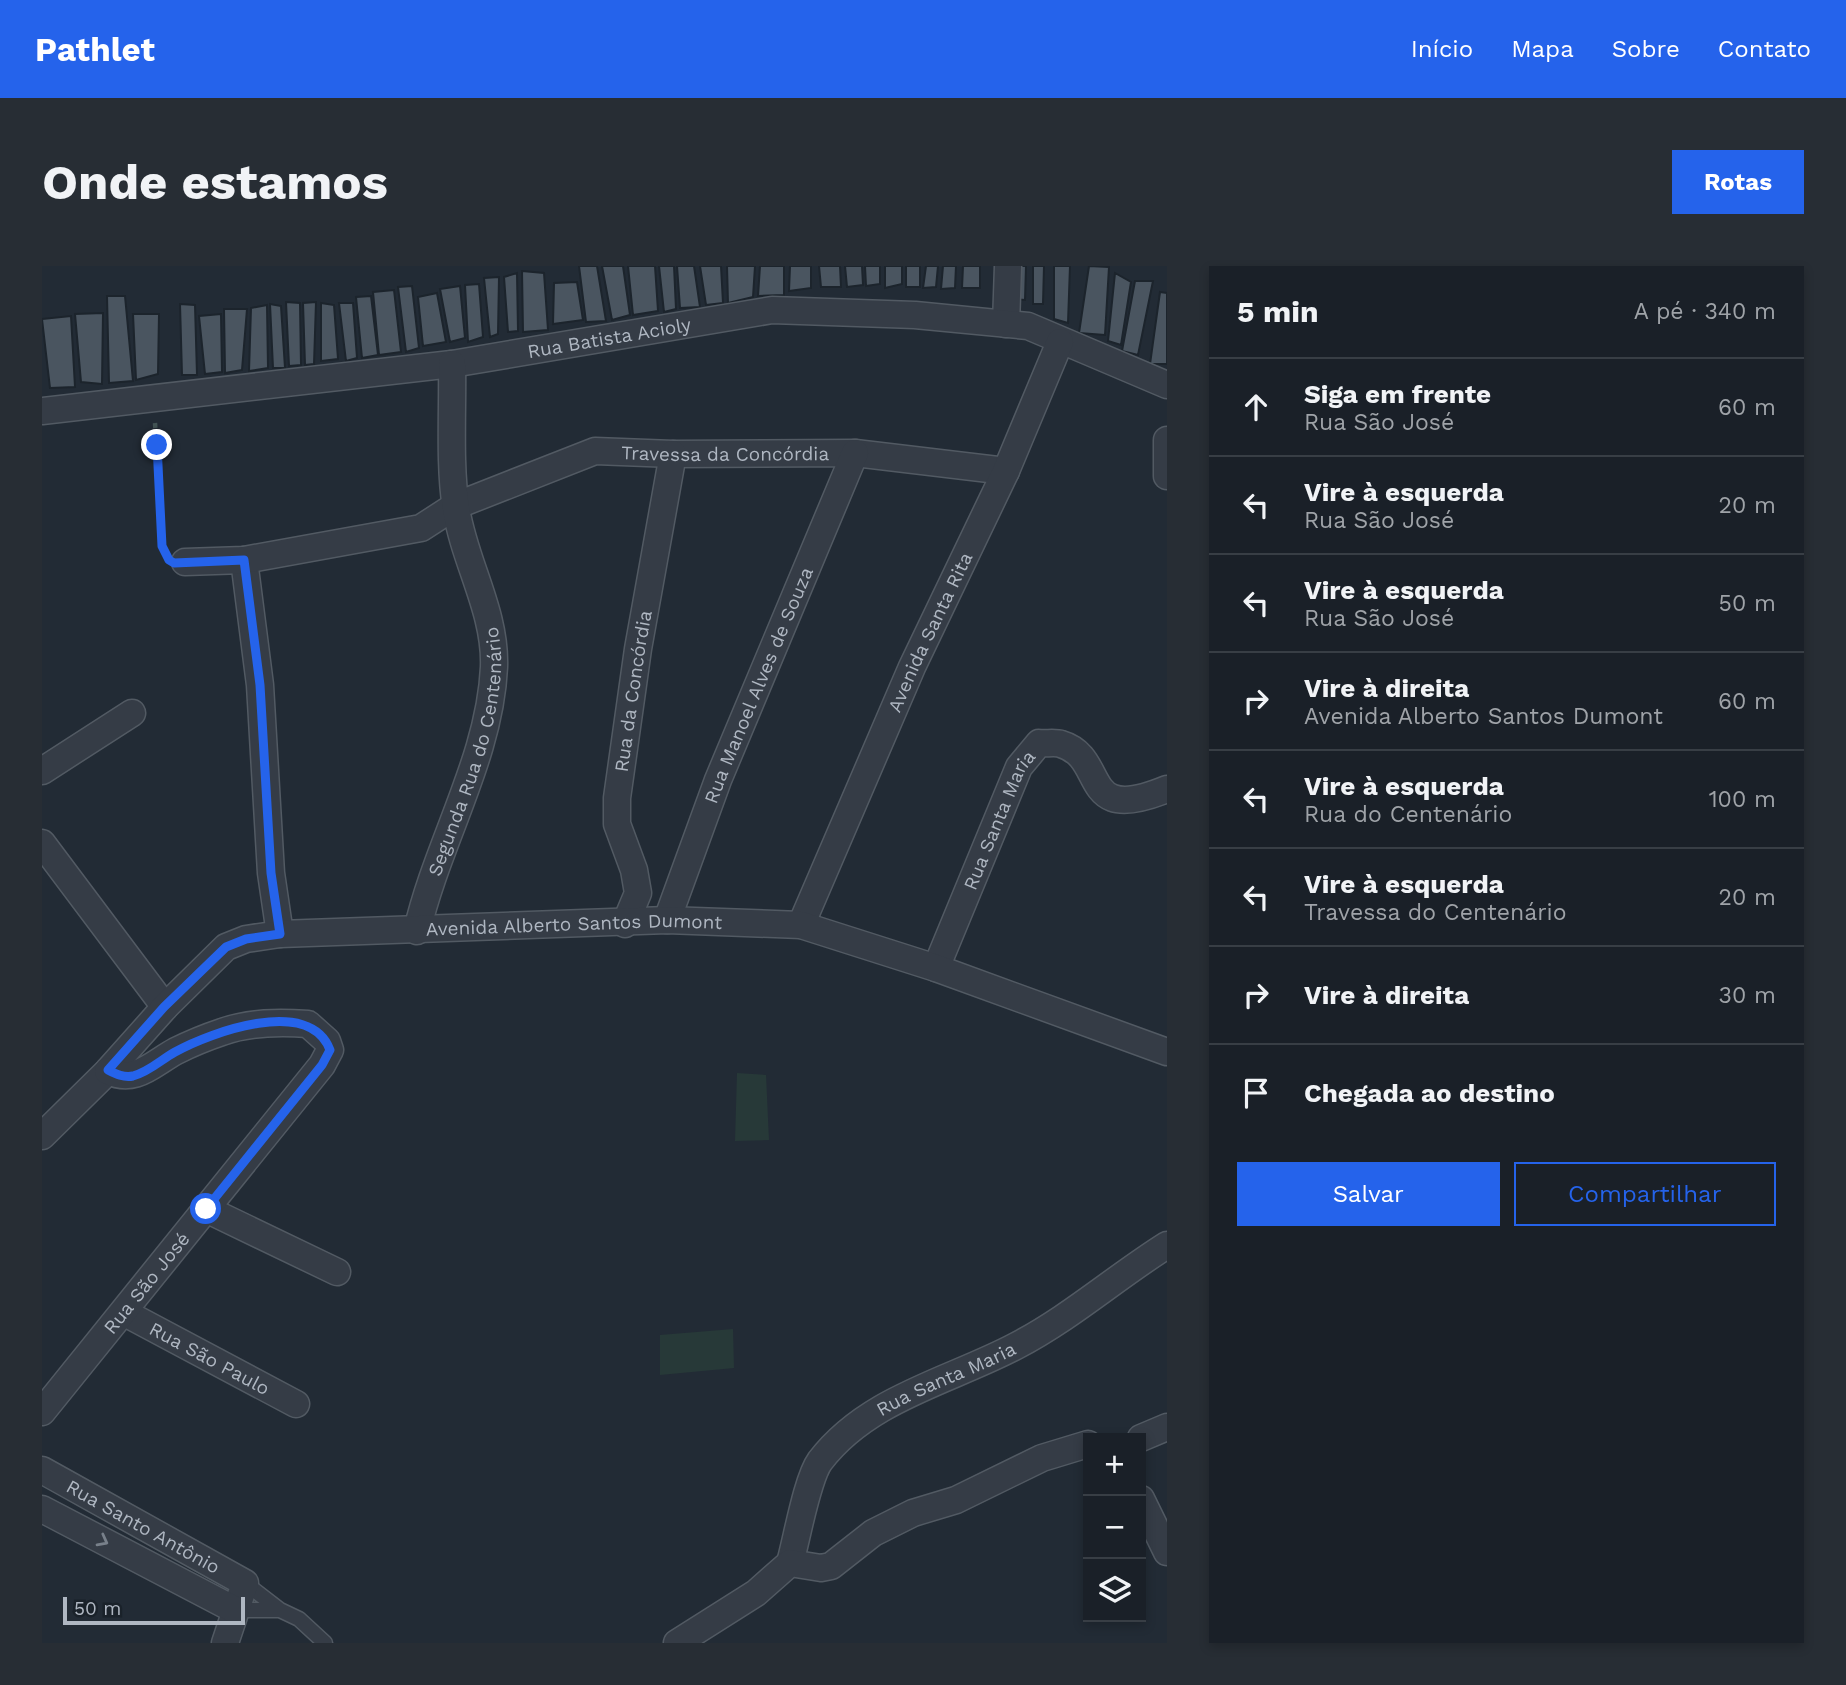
<!DOCTYPE html>
<html lang="pt">
<head>
<meta charset="utf-8">
<style>
	:root { --surface:#1a2028; --page:#272d34; --text:#f1f3f6; --muted:#9fa3a8; --line:#383e45; --accent:#2563eb }
	body { margin:0; font-family:"Work Sans",sans-serif; background:var(--page); color:var(--text) }
	.controls { position:absolute; right:21px; bottom:21px; display:grid; overflow:hidden; border-radius:0px; box-shadow:0 4px 10px #0003 }
	.controls button { width:63px; height:63px; display:grid; place-items:center; padding:0; border:0; border-bottom:2px solid var(--line); background:var(--surface); color:var(--text); font:35px sans-serif }
	.scale { position:absolute; left:21px; bottom:18px; width:182px; box-sizing:border-box; padding-left:7px; border:4px solid #afb7c2; border-top:0; font-size:19px; line-height:24px; white-space:nowrap; color:#afb7c2; -webkit-text-stroke:5px #1a222a; paint-order:stroke }
	.stop { position:absolute; width:21px; height:21px; margin:-16px; border:5px solid #2563eb; border-radius:50%; background:#fff }
	.stop.end { background:#2563eb; border-color:#fff; box-shadow:0 2px 7px #0008 }
	.list { margin:0; padding:0; list-style:none }
	h2 { display:flex; justify-content:space-between; align-items:center; height:91px; margin:0; padding:0 28px; font-size:30px }
	h2 small { font-size:23px; font-weight:400; color:var(--muted) }
	.list li { display:grid; grid-template-columns:46px 1fr auto; gap:21px; align-items:center; box-sizing:border-box; height:98px; padding:0 28px; border-top:2px solid var(--line) }
	.list b { display:block; font-size:26px; white-space:nowrap }
	.list p { margin:0; font-size:23px; white-space:nowrap; color:var(--muted) }
	.list em { font-size:23px; font-style:normal; color:var(--muted) }
	.actions { display:flex; gap:14px; padding:21px 28px }
	.actions a { flex:1; padding:16px 0; border:2px solid var(--accent); border-radius:0px; text-align:center; font-size:24px; color:var(--accent) }
	.actions .main { background:var(--accent); color:#fff }
	.icon { flex:none; width:38px; height:38px; fill:none; stroke:currentColor; stroke-width:2; stroke-linecap:round; stroke-linejoin:round }
	.map { position:relative; flex:none; width:1125px; height:1377px; overflow:hidden; border-radius:0px }
	header { display:flex; align-items:center; gap:42px; box-sizing:border-box; height:98px; padding:0 35px; background:var(--accent); color:#fff }
	header strong { font-size:33px }
	nav { display:flex; gap:38px; margin-inline-start:auto; font-size:24px }
	.intro { display:flex; align-items:center; justify-content:space-between; box-sizing:border-box; height:168px; padding:0 42px }
	h1 { margin:0; font-size:49px }
	.button { padding:18px 32px; border-radius:0px; background:var(--accent); color:#fff; font-size:24px; font-weight:700 }
	main { display:flex; gap:42px; padding:0 42px }
	aside { flex:1; background:var(--surface); border-radius:0px; box-shadow:0 4px 10px #0003 }
	.map>svg:first-child { display:block }
	.pitch { fill:#273938 }
	.building { fill:#4a5560; stroke:#1c242c; stroke-width:2 }
	.lines { fill:none; stroke-linecap:round; stroke-linejoin:round }
	.service-casing { stroke:#525a63; stroke-width:17 }
	.minor-casing { stroke:#525a63; stroke-width:29 }
	.path { stroke:#435455; stroke-width:4.5; stroke-dasharray:5 5; stroke-linecap:butt }
	.service { stroke:#353c46; stroke-width:14 }
	.minor { stroke:#353c46; stroke-width:26 }
	.oneway { stroke:#78808a }
	.route { stroke:#2563eb; stroke-width:9 }
	.labels { text-anchor:middle; stroke-width:6; stroke-linejoin:round; paint-order:stroke }
	.street-label { font-size:19px; fill:#afb7c2; stroke:#1a222a }
</style>
</head>
<body>
<header>
<strong>Pathlet</strong>
<nav><a>Início</a><a>Mapa</a><a>Sobre</a><a>Contato</a></nav>
</header>
<div class="intro"><h1>Onde estamos</h1><a class="button">Rotas</a></div>
<main>
<div class="map">
<svg width="1125" height="1377" viewBox="0 0 1125 1377">
	<rect width="100%" height="100%" fill="#222b35"/>
	<path class="pitch" d="M695,807L724,809L727,874L693,875Z
		M691,1063L692,1102L618,1109V1069Z"/>
	<path class="building" d="M537,0H555L564,55L544,56Z
		M560,0H581L588,49L570,54Z
		M586,0H613L616,45L591,49Z
		M617,0H632L634,43L622,46Z
		M635,0H652L658,41L638,42Z
		M658,0H679L681,37L664,39Z
		M685,0H713L711,31L686,37Z
		M718,0H742V29L716,30Z
		M748,0H769V22L747,25Z
		M777,0H798L799,21H779Z
		M803,0H820L821,19L805,21Z
		M823,0H838V18L824,20Z
		M843,0H860V18L843,22Z
		M864,0H878V21H864Z
		M884,0H896L894,21L881,22Z
		M901,0H914L913,22L899,23Z
		M921,0H938V22H920Z
		M973,0H984L983,34L970,33Z
		M991,0H1002L1001,38H991Z
		M1012,0H1028L1026,57L1012,53Z
		M1047,0L1067,1L1063,69L1037,67Z
		M480,5L502,7L506,64L481,66Z
		M475,7L476,65L466,66L462,11Z
		M1073,7L1089,16L1079,79L1066,75Z
		M457,11L456,68L448,71L442,12Z
		M1093,15H1111L1096,89L1080,85Z
		M535,16L541,54L511,58L512,17Z
		M437,18L441,71L426,76L423,19Z
		M370,20L377,82L364,86L356,21Z
		M418,20L423,72L408,76L398,23Z
		M352,24L359,86L337,89L331,26Z
		M1118,26L1125,27V98H1108Z
		M395,27L404,76L381,80L376,31Z
		M65,30H83L91,115L67,117Z
		M329,30L336,89L320,92L314,31Z
		M244,36L258,37L259,99L247,100Z
		M274,36L272,98L263,99L261,37Z
		M279,37L292,39L296,93L279,95Z
		M297,37H311L315,92L304,95Z
		M138,38L153,39L155,109H140Z
		M228,38L239,40L243,102H231Z
		M225,39L226,102L207,105L209,42Z
		M182,43H205L200,104L183,107Z
		M61,47L60,118L39,116L33,48Z
		M91,48H117L116,108L94,114Z
		M179,48L180,106L163,108L157,50Z
		M29,50L33,121L8,122L0,53Z"/>
	<g class="lines">
		<defs>
			<path id="service" d="M203,1317L238,1344L257,1353L283,1377
				M193,1344H238"/>
			<g id="minor">
				<path d="M964,58L966,0"/>
				<path id="s1" d="M0,145L410,98L730,44L873,49L986,60L1125,119"/>
				<path d="M1125,174V210"/>
				<path d="M202,294L218,419L229,607L238,668"/>
				<path id="s2" d="M143,296L202,294L379,262L413,240L553,185L631,188L813,187L964,205"/>
				<path d="M0,505L90,447"/>
				<path d="M0,577L123,741"/>
				<path id="s3" d="M625,654L676,514L813,187"/>
				<path id="s4" d="M583,658L596,627L592,604L575,558V532L596,383L631,188"/>
				<path id="s5" d="M759,659L870,401L964,205L1018,76"/>
				<path id="s6" d="M375,665C395,577 448,492 452,401C454,345 422,296 414,242C407,199 411,143 410,98"/>
				<path id="s7" d="M894,702L977,501L997,477C1003,478 1013,476 1019,478C1067,492 1035,560 1125,523"/>
				<path id="s8" d="M0,870L66,805L123,741L184,681L204,673L238,668L625,654L759,659L894,702L1125,786"/>
				<path d="M164,943L295,1006"/>
				<path id="s9" d="M83,1047L254,1138"/>
				<path id="s10" d="M0,1146L280,799L288,784L285,775L266,758C237,756 207,756 180,766C165,771 148,778 134,785C110,798 94,818 66,805"/>
				<path d="M1099,1172L1125,1161"/>
				<path id="s11" d="M0,1204L203,1317L183,1377"/>
				<path d="M1099,1233L1125,1286"/>
				<path d="M0,1243L193,1344"/>
				<path id="s12" d="M748,1297C755,1272 765,1213 778,1195C826,1132 908,1115 974,1080C1028,1052 1074,1011 1125,979"/>
				<path d="M635,1377L714,1327L748,1297L779,1302L789,1300L831,1267L871,1247L914,1234L1000,1192L1046,1178"/>
			</g>
		</defs>
		<use href="#service" class="service-casing"/>
		<use href="#minor" class="minor-casing"/>
		<path class="path" d="M113,157L121,284"/>
		<use href="#service" class="service"/>
		<use href="#minor" class="minor"/>
	</g>
	<defs><path id="oneway-chevron" d="M-2-3.5L2.5 0L-2 3.5" fill="none" stroke-width="1.6" stroke-linecap="round" stroke-linejoin="round" transform="scale(1.75)"/></defs>
	<use class="oneway" href="#oneway-chevron" transform="translate(61 1275) rotate(28)"/>
	<g class="lines">
		<path class="route" d="M115,179L120,280L127,294L132,297L202,294L218,419L229,607L238,668L204,673L184,681L122,741L66,804C74,808 82,812 91,810C107,806 120,793 133,786C169,766 268,730 288,784L280,799L164,943"/>
	</g>
	<g class="labels">
		<g class="street-label">
			<text dy="7" stroke="none"><textPath href="#s1" startOffset="572">Rua Batista Acioly</textPath></text>
			<text dy="7" stroke="none"><textPath href="#s2" startOffset="560">Travessa da Concórdia</textPath></text>
			<text dy="7" stroke="none"><textPath href="#s5" startOffset="320">Avenida Santa Rita</textPath></text>
			<text dy="7" stroke="none"><textPath href="#s3" startOffset="252">Rua Manoel Alves de Souza</textPath></text>
			<text dy="7" stroke="none"><textPath href="#s4" startOffset="240">Rua da Concórdia</textPath></text>
			<text dy="7" stroke="none"><textPath href="#s6" startOffset="187">Segunda Rua do Centenário</textPath></text>
			<text dy="7" stroke="none"><textPath href="#s7" startOffset="161">Rua Santa Maria</textPath></text>
			<text dy="7" stroke="none"><textPath href="#s8" startOffset="614">Avenida Alberto Santos Dumont</textPath></text>
			<text dy="7" stroke="none"><textPath href="#s10" startOffset="166">Rua São José</textPath></text>
			<text dy="7" stroke="none"><textPath href="#s9" startOffset="96">Rua São Paulo</textPath></text>
			<text dy="7" stroke="none"><textPath href="#s12" startOffset="259">Rua Santa Maria</textPath></text>
			<text dy="7" stroke="none"><textPath href="#s11" startOffset="116">Rua Santo Antônio</textPath></text>
		</g>
	</g>
</svg>
<div class="controls">
<button>+</button>
<button>−</button>
<button><svg class="icon" aria-label="layers" viewBox="0 0 24 24"><path d="M12 4l9 5-9 5-9-5zM3 14l9 5 9-5"/></svg></button>
</div>
<div class="scale">50 m</div>
<div class="stop" style="left:164px;top:943px"></div>
<div class="stop end" style="left:115px;top:179px"></div>
</div>
<aside>
<h2>5 min<small>A pé · 340 m</small></h2>
<ul class="list">
<li><svg class="icon" aria-label="ahead" viewBox="0 0 24 24"><path d="M12 20V5M6 11l6-6 6 6"/></svg><div><b>Siga em frente</b><p>Rua São José</p></div><em>60 m</em></li>
<li><svg class="icon" aria-label="left" viewBox="0 0 24 24"><path d="M17 20v-9H6M10 6l-5 5 5 5"/></svg><div><b>Vire à esquerda</b><p>Rua São José</p></div><em>20 m</em></li>
<li><svg class="icon" aria-label="left" viewBox="0 0 24 24"><path d="M17 20v-9H6M10 6l-5 5 5 5"/></svg><div><b>Vire à esquerda</b><p>Rua São José</p></div><em>50 m</em></li>
<li><svg class="icon" aria-label="right" viewBox="0 0 24 24"><path d="M7 20v-9h11M14 6l5 5-5 5"/></svg><div><b>Vire à direita</b><p>Avenida Alberto Santos Dumont</p></div><em>60 m</em></li>
<li><svg class="icon" aria-label="left" viewBox="0 0 24 24"><path d="M17 20v-9H6M10 6l-5 5 5 5"/></svg><div><b>Vire à esquerda</b><p>Rua do Centenário</p></div><em>100 m</em></li>
<li><svg class="icon" aria-label="left" viewBox="0 0 24 24"><path d="M17 20v-9H6M10 6l-5 5 5 5"/></svg><div><b>Vire à esquerda</b><p>Travessa do Centenário</p></div><em>20 m</em></li>
<li><svg class="icon" aria-label="right" viewBox="0 0 24 24"><path d="M7 20v-9h11M14 6l5 5-5 5"/></svg><div><b>Vire à direita</b></div><em>30 m</em></li>
<li><svg class="icon" aria-label="arrive" viewBox="0 0 24 24"><path d="M6 21V4h12l-3 4 3 4H6"/></svg><div><b>Chegada ao destino</b></div></li>
</ul>
<div class="actions"><a class="main">Salvar</a><a>Compartilhar</a></div>
</aside>
</main>
</body>
</html>
